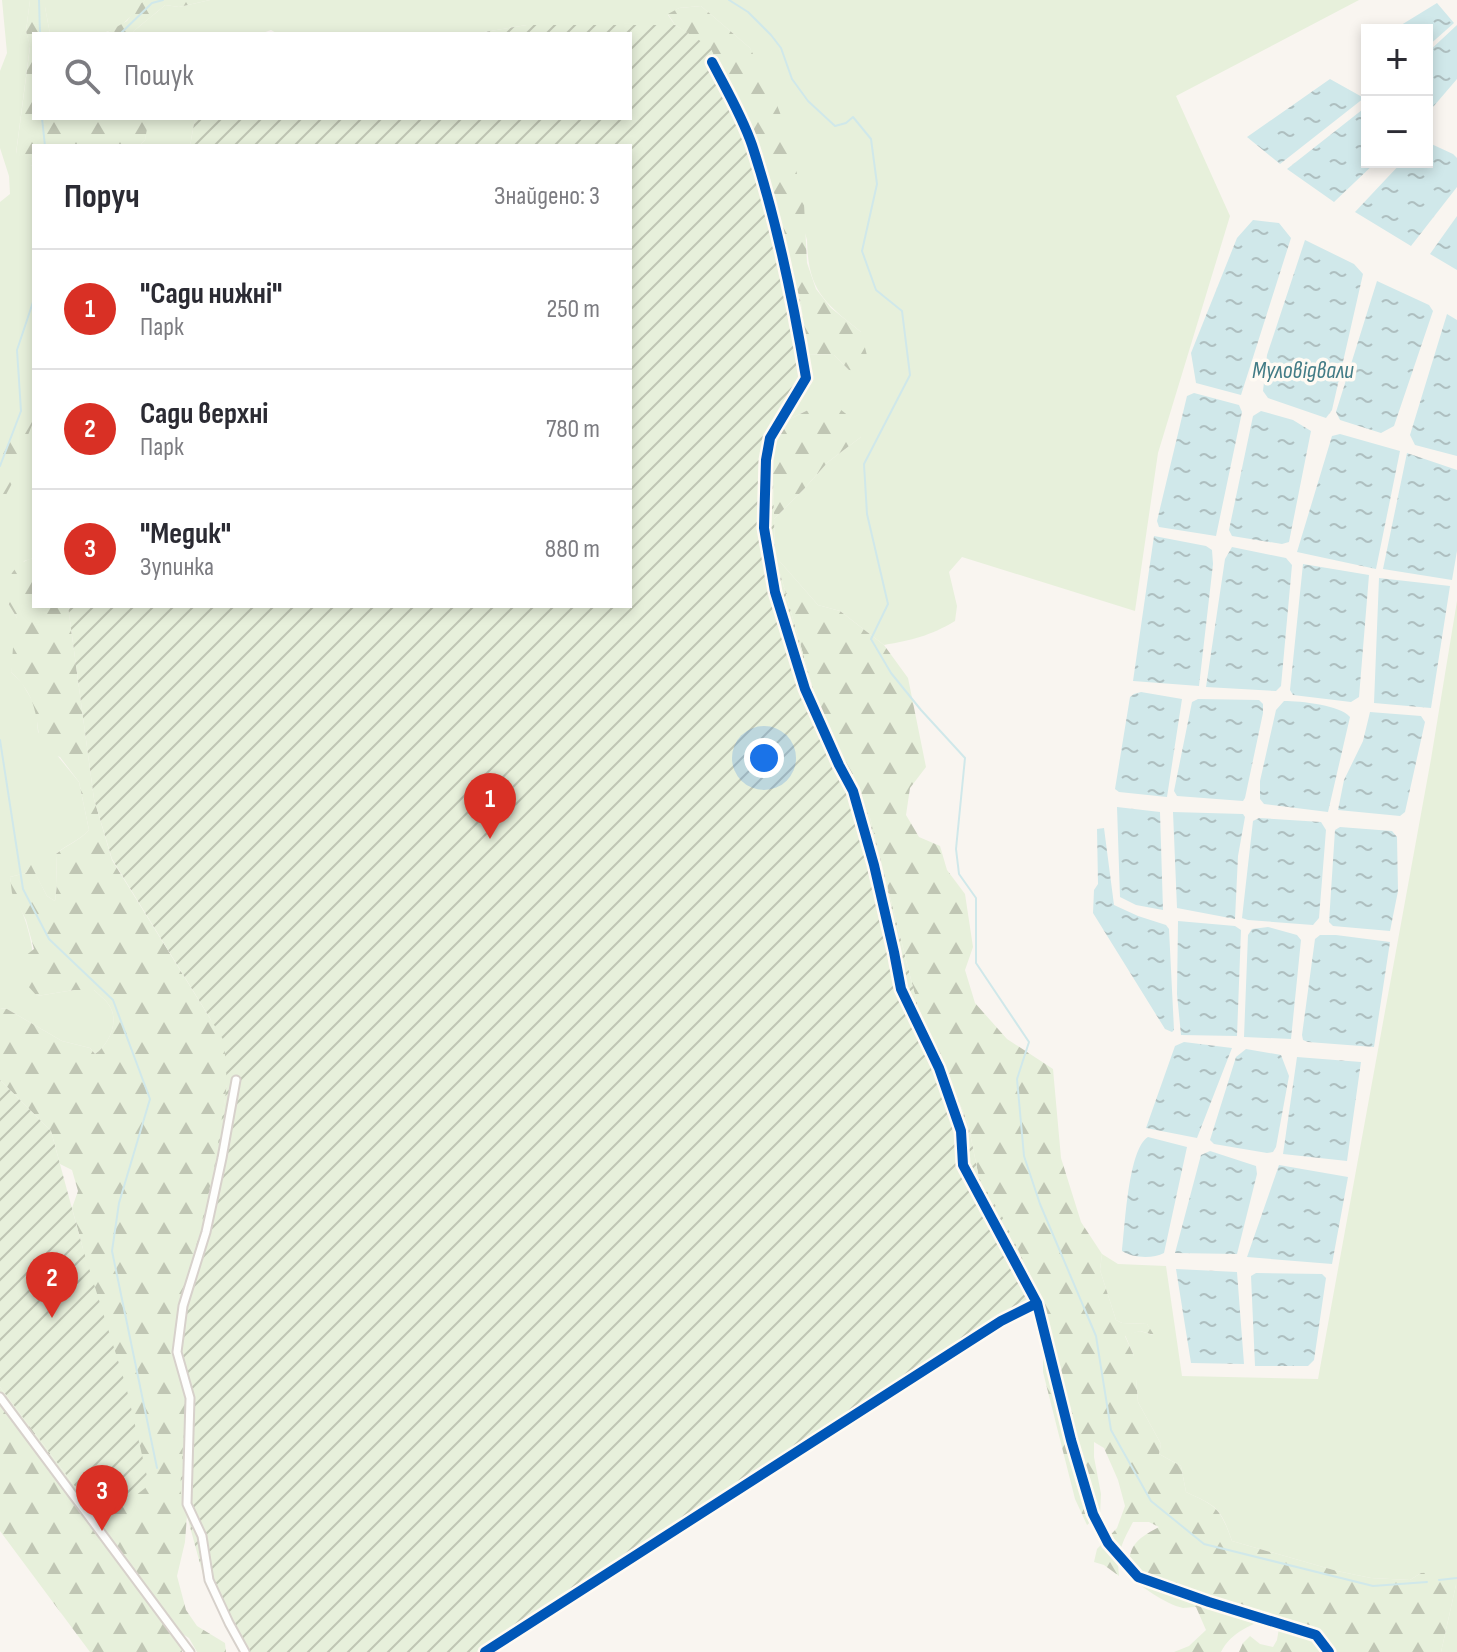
<!DOCTYPE html>
<html lang="uk">
<head>
<meta charset="utf-8">
<style>
	:root { --surface:#fff; --page:#f7f7f7; --text:#2b2b33; --muted:#7c7c81; --line:#e1e1e2; --accent:#d93025 }
	body { margin:0; font-family:"Sofia Sans Condensed",sans-serif; background:var(--page); color:var(--text) }
	.controls { position:absolute; right:24px; top:24px; display:grid; overflow:hidden; border-radius:0px; box-shadow:0 4px 12px #0003 }
	.controls button { width:72px; height:72px; display:grid; place-items:center; padding:0; border:0; border-bottom:2px solid var(--line); background:var(--surface); color:var(--text); font:40px sans-serif }
	.you { position:absolute; left:764px; top:758px; width:28px; height:28px; margin:-20px; border:6px solid #fff; border-radius:50%; background:#1a73e8; box-shadow:0 0 0 12px #1a73e833 }
	.badge { display:grid; place-items:center; width:52px; height:52px; border-radius:50%; background:var(--accent); color:#fff; font-size:26px; font-weight:700 }
	.pin { position:absolute; translate:-50% -66px; filter:drop-shadow(0 2px 4px #0008) }
	.pin::after { content:''; position:absolute; top:42px; width:28px; height:24px; background:inherit; clip-path:polygon(0 0,100% 0,50% 100%) }
	.list { margin:0; padding:0; list-style:none }
	h2 { display:flex; justify-content:space-between; align-items:center; height:104px; margin:0; padding:0 32px; font-size:34px }
	h2 small { font-size:26px; font-weight:400; color:var(--muted) }
	.list li { display:grid; grid-template-columns:52px 1fr auto; gap:24px; align-items:center; box-sizing:border-box; height:120px; padding:0 32px; border-top:2px solid var(--line) }
	.list b { display:block; font-size:30px; white-space:nowrap }
	.list p { margin:0; font-size:26px; white-space:nowrap; color:var(--muted) }
	.list em { font-size:26px; font-style:normal; color:var(--muted) }
	.icon { flex:none; width:44px; height:44px; fill:none; stroke:currentColor; stroke-width:2; stroke-linecap:round; stroke-linejoin:round }
	.map { position:relative; flex:none; width:1457px; height:1652px; overflow:hidden }
	.search { position:absolute; background:var(--surface); box-shadow:0 4px 12px #0003; left:32px; top:32px; width:600px; height:88px; display:flex; align-items:center; gap:20px; box-sizing:border-box; padding:0 28px; border-radius:0px; color:var(--muted); font-size:30px }
	.panel { position:absolute; background:var(--surface); box-shadow:0 4px 12px #0003; left:32px; top:144px; width:600px; height:464px; border-radius:0px }
	.map>svg:first-child { display:block }
	.grass { fill:#e7f0db }
	.forest { fill:url(#forest-firs) }
	.garden { fill:url(#garden-furrows) }
	.water { fill:url(#water-ripples) }
	.lines { fill:none; stroke-linecap:round; stroke-linejoin:round }
	.stream { stroke:#d0e8ea; stroke-width:2 }
	.minor-casing { stroke:#d7d1cb; stroke-width:11 }
	.minor { stroke:#fefefd; stroke-width:7 }
	.cycleway-casing { stroke:#fffaf3; stroke-width:15 }
	.cycleway { stroke:#0057b8; stroke-width:10 }
	.labels { text-anchor:middle; stroke-width:7; stroke-linejoin:round; paint-order:stroke }
	.water-label { font-size:24px; font-style:italic; fill:#437c86; stroke:#fffaf3 }
</style>
</head>
<body>
<div class="map">
<svg width="1457" height="1652" viewBox="0 0 1457 1652">
	<defs>
		<pattern id="forest-firs" width="22" height="20" patternUnits="userSpaceOnUse" patternTransform="scale(2)"><rect width="22" height="20" fill="#e7f0db"/><path d="M5 1l3.5 6h-7zM16 11l3.5 6h-7z" fill="#c0c6b4"/></pattern>
		<pattern id="garden-furrows" width="10" height="10" patternUnits="userSpaceOnUse" patternTransform="scale(2)"><rect width="10" height="10" fill="#e7f0db"/><path d="M-1 1l2-2M0 10L10 0M9 11l2-2" fill="none" stroke="#c0c6b4"/></pattern>
		<pattern id="water-ripples" width="26" height="14" patternUnits="userSpaceOnUse" patternTransform="scale(2)"><rect width="26" height="14" fill="#d0e8ea"/><path d="M2 4q2-2 4 0t4 0M15 11q2-2 4 0t4 0" fill="none" stroke="#aebfc0"/></pattern>
	</defs>
	<rect width="100%" height="100%" fill="#f9f5f0"/>
	<path class="grass" d="M2,0H30L26,31L30,46L16,153L31,166L34,163V558L24,561L8,603L17,618L18,641L11,672L22,683L36,707L38,732L79,782L89,830C79,841 67,844 56,854L57,885L55,901L47,896L31,866L26,873L10,877C13,898 22,907 27,926C34,949 35,972 37,996L74,990H94C99,995 105,999 109,1005C120,1021 109,1045 95,1054L90,1048L62,1041L7,1009L0,1008V202L10,194L9,176L0,148V71L7,53Z
		M45,0H145C137,6 134,13 127,20C108,40 76,34 50,34L45,7Z
		M210,0H1359L1176,96L1230,216L1158,453L1135,611L962,557L949,572L957,606L955,621C930,636 912,640 884,645L840,611L818,605L775,556L774,519L804,489L828,462L861,437L808,410L788,420L810,385L807,354L834,355L849,370L861,332C824,302 808,291 807,240L750,48L701,6L679,8L668,15L675,25H527L472,34H278L271,30L260,34H131C142,23 153,16 165,5L179,7Z
		M144,118H195L190,146H139L145,140L147,123Z
		M1457,601V1652H1441L1456,1585L1421,1573L1410,1580L1371,1578L1337,1571L1232,1541C1220,1507 1218,1507 1186,1492L1181,1466L1159,1454L1161,1444L1138,1402L1134,1356L1125,1335L1140,1331L1153,1335L1147,1324L1122,1323L1116,1320L1100,1270L1102,1254L1118,1264L1166,1266L1182,1376L1318,1379L1431,759Z"/>
	<path class="forest" d="M30,0H45V7L50,34H34V118H144L148,123L145,140L139,146H34V163L31,166L23,164L16,154L30,47L26,31Z
		M145,0H210L179,7L165,5C154,15 142,23 131,34H104L127,21L137,6Z
		M701,6L750,48L772,92L787,131L804,204L807,263L816,289L831,308L861,332L871,371L849,370L834,355L807,354L801,303L753,135L710,48L675,25L668,14L679,8Z
		M831,402L850,417L861,437L828,462L804,489L774,519L772,444L788,420L808,410Z
		M26,414L34,415V420L28,435L31,458L17,474L0,506V430L5,423Z
		M775,556L818,605L840,611L884,645L908,678L926,767L910,788L906,815L919,837L940,846L947,870L965,894L973,947L965,970L975,1003L1007,1039L1053,1069L1061,1158L1081,1222L1102,1254L1100,1270L1116,1320L1122,1323L1147,1324L1154,1335L1140,1331L1125,1336L1134,1356L1153,1363L1136,1379L1138,1402L1161,1444L1159,1454L1181,1466L1186,1492C1218,1507 1220,1508 1232,1541L1337,1571L1371,1578L1410,1580L1421,1573L1447,1572L1456,1585L1441,1652H1239L1243,1643L1250,1636L1260,1644L1273,1647L1277,1640L1280,1622L1272,1617C1252,1624 1231,1632 1221,1652H1174L1189,1646L1206,1630L1196,1607C1194,1607 1184,1608 1183,1608C1165,1604 1141,1586 1127,1575C1130,1545 1133,1541 1159,1527L1149,1522H1133C1123,1541 1116,1553 1119,1576L1104,1565L1094,1562L1097,1549L1117,1528L1125,1506L1118,1480L1104,1448L1094,1442V1457L1101,1494L1100,1515L1087,1525L1075,1499L1043,1372V1302L1029,1300L979,1178L968,1123L918,1007L870,818L824,727Z
		M34,558V606H68L94,799L112,860L211,1020L256,1028L227,1085L187,1362V1515L185,1542L177,1576L186,1610L197,1626L225,1643L226,1652H197L189,1638L181,1633L179,1641L182,1652H90L0,1531V1387L102,1522L83,1249L72,1208L78,1191L72,1170L60,1164L51,1131L0,1080V1008L7,1009L62,1041L90,1048L95,1054C109,1045 120,1021 109,1005C105,999 99,995 94,990H74L37,996L27,985L20,960L34,949L26,920L12,893L10,877L26,873L31,865L47,896L55,901L57,885L56,854C68,844 79,841 89,830L79,782L60,757L41,751C36,717 38,697 11,672L13,648L17,641L8,627L17,618L8,603L3,589C11,574 16,562 34,558Z"/>
	<path class="garden" d="M527,25H675L710,47L753,135L801,303L810,385L772,444L775,556L824,727L870,818L918,1007L968,1123L979,1178L1003,1218L1043,1302L846,1429L491,1652H240L205,1582L180,1490L186,1402L172,1351L214,1169L227,1085L224,1041L112,859L94,799L68,606H630V146H190L195,118H630V34H472Z
		M0,1080L51,1131L83,1249L126,1386L149,1485L102,1522L0,1387Z"/>
	<path class="water" d="M1437,3L1454,23L1427,47V30H1393Z
		M1457,25V79L1427,114V53Z
		M1330,79L1364,98L1280,164L1247,137Z
		M1367,106V162H1376L1334,202L1287,169Z
		M1427,142L1453,154L1457,158V187L1411,246L1355,212L1402,162H1427Z
		M1457,216V270L1430,254Z
		M1253,220L1279,223L1291,238L1241,395L1196,383L1191,353L1237,238Z
		M1305,240L1354,264L1363,274L1332,410L1326,418L1268,398L1263,391L1267,355Z
		M1377,281L1429,305L1433,311L1394,426L1381,433L1340,420L1336,412Z
		M1447,314L1457,320V456L1415,445L1410,435Z
		M1194,393L1239,405L1242,412L1216,536L1159,527L1157,521L1187,396Z
		M1261,411L1293,420L1311,431L1289,542L1282,544L1232,536L1229,530L1253,416Z
		M1340,434L1400,451L1376,569L1297,552L1332,436Z
		M1407,453L1457,470V551L1452,580L1383,569Z
		M1154,536L1206,546L1212,550L1213,564L1199,686L1133,681Z
		M1232,547L1286,558L1292,565L1281,686L1276,691L1206,687L1225,559Z
		M1303,564L1369,575L1359,697L1351,702L1293,695L1290,690Z
		M1379,578L1450,586L1431,708L1374,703Z
		M1141,692L1182,699L1167,797L1119,792L1115,789L1130,697L1134,694Z
		M1198,699L1259,700L1263,704V713L1245,798L1243,801L1177,796L1174,791L1192,702Z
		M1284,701C1301,701 1340,705 1350,717L1328,812L1264,804L1260,799V781L1276,710Z
		M1370,712L1421,716L1425,722L1405,812L1400,816L1338,810L1344,780L1363,741Z
		M1117,807L1160,812L1163,910L1136,905L1120,897Z
		M1173,812L1243,814L1245,817L1238,856L1235,919L1177,908Z
		M1259,818L1321,822L1326,830L1319,918L1313,925L1248,920L1242,918L1253,821Z
		M1340,827L1392,831L1397,837L1398,891L1390,931L1333,926L1329,922L1335,830Z
		M1104,828L1114,905L1138,916L1166,925L1169,929L1174,1030L1172,1032L1165,1029L1093,913L1094,890L1098,884L1097,829Z
		M1178,921L1235,926L1241,930L1237,1036L1181,1035L1177,994Z
		M1268,927L1297,935L1301,940L1291,1039L1244,1037L1248,935L1252,929Z
		M1320,935H1336L1390,942L1374,1047L1308,1042L1303,1040L1302,1035L1315,939Z
		M1184,1042L1232,1048L1197,1138L1146,1128L1175,1046Z
		M1246,1049L1281,1055L1289,1076L1276,1147L1273,1152L1267,1153L1214,1144L1210,1140L1236,1057Z
		M1297,1057L1361,1062L1347,1161L1283,1154Z
		M1148,1137L1187,1147L1164,1253C1153,1259 1132,1258 1122,1251C1125,1227 1128,1149 1148,1137Z
		M1210,1151L1256,1166L1257,1174L1237,1254L1175,1253L1201,1155Z
		M1279,1165L1348,1177L1332,1264L1247,1257Z
		M1176,1269L1237,1272L1244,1364L1191,1363Z
		M1256,1273L1322,1274L1326,1278L1314,1360L1308,1366H1255L1251,1276Z"/>
	<g class="lines">
		<path class="stream" d="M39,0L40,34
			M729,0L748,12L771,35L781,48L792,79L808,101L835,126L846,123L853,117L871,139L877,184L862,251L876,290L902,311L910,375L864,464L867,514L888,604L871,639L891,673L921,710L965,758L956,849L959,874L976,898V963L1029,1042L1017,1079L1024,1156L1040,1204L1096,1336L1111,1430L1151,1501L1204,1544L1373,1586L1427,1582
			M120,34L152,3L163,0
			M42,118L45,146
			M0,466L21,411L17,350L34,299
			M0,740L23,889L49,939L113,1000L150,1099L119,1203L112,1251L157,1468
			M1439,1580L1457,1578"/>
		<defs>
			<path id="minor" d="M712,62C726,89 742,116 752,145C777,221 793,299 806,378L770,438L766,460L764,528L775,592L805,689L839,765L853,791L874,865L894,952L901,989L939,1068L961,1131L963,1165L1037,1303L1071,1440L1093,1514L1108,1543L1138,1577L1209,1602L1316,1635L1329,1652
				M236,1080L222,1158L206,1232L183,1306L177,1352L190,1398L187,1504L202,1536L209,1580L229,1623L245,1652
				M0,1397L190,1652
				M485,1652L1001,1321L1037,1303"/>
		</defs>
		<use href="#minor" class="minor-casing"/>
		<use href="#minor" class="minor"/>
		<defs>
			<path id="cycleway" d="M712,62C726,89 742,116 752,145C777,221 793,299 806,378L770,438L766,460L764,528L775,592L805,689L839,765L853,791L874,865L894,952L901,989L939,1068L961,1131L963,1165L1037,1303L1071,1440L1093,1514L1108,1543L1138,1577L1209,1602L1316,1635L1329,1652
				M485,1652L1001,1321L1037,1303"/>
		</defs>
		<use href="#cycleway" class="cycleway-casing"/>
		<use href="#cycleway" class="cycleway"/>
	</g>
	<g class="labels">
		<g class="water-label">
			<text x="1303" y="378">Муловідвали</text>
		</g>
	</g>
</svg>
<div class="controls">
<button>+</button>
<button>−</button>
</div>
<div class="you"></div>
<div class="pin badge" style="left:490px;top:839px">1</div>
<div class="pin badge" style="left:52px;top:1318px">2</div>
<div class="pin badge" style="left:102px;top:1531px">3</div>
<div class="search"><svg class="icon" aria-label="search" viewBox="0 0 24 24"><circle cx="10" cy="10" r="6"/><path d="M15 15l6 6"/></svg>Пошук</div>
<section class="panel">
<h2>Поруч<small>Знайдено: 3</small></h2>
<ul class="list">
<li><span class="badge">1</span><div><b>&quot;Сади нижні&quot;</b><p>Парк</p></div><em>250 m</em></li>
<li><span class="badge">2</span><div><b>Сади верхні</b><p>Парк</p></div><em>780 m</em></li>
<li><span class="badge">3</span><div><b>&quot;Медик&quot;</b><p>Зупинка</p></div><em>880 m</em></li>
</ul>
</section>
</div>
</body>
</html>
